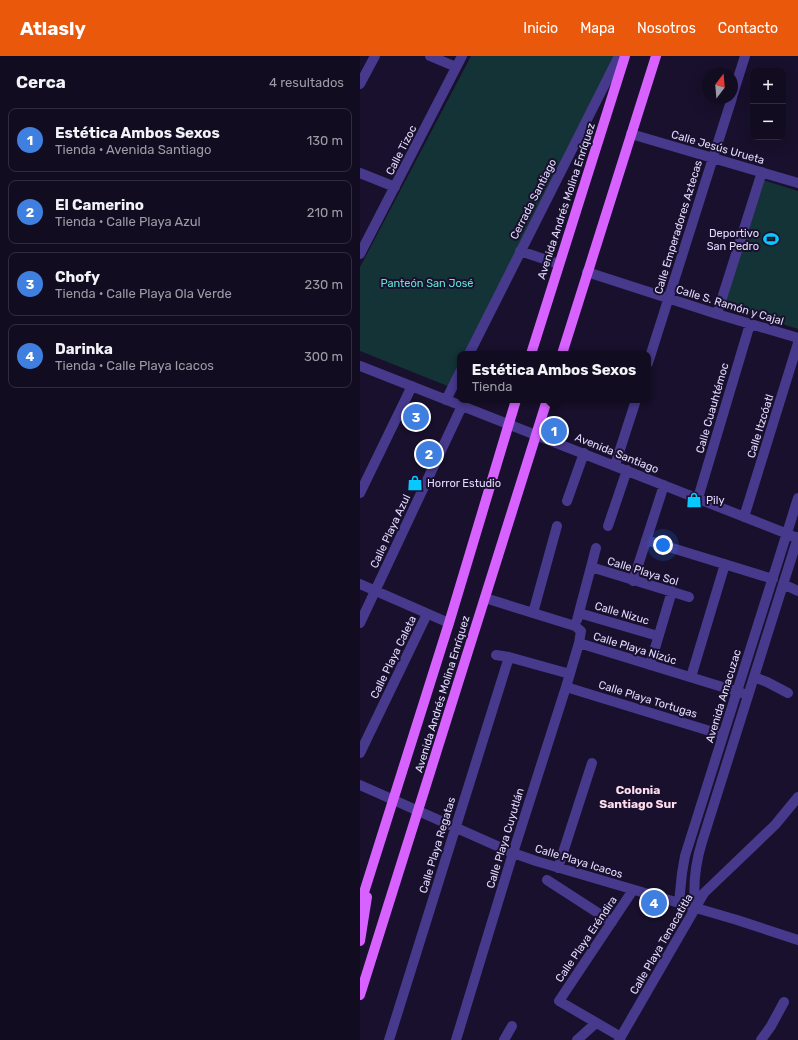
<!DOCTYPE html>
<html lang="es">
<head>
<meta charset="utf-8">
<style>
	:root { --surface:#120c21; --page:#1f1a2e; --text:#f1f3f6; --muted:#9c9ba5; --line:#312c3f; --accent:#ea580c }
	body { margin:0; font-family:Rubik,sans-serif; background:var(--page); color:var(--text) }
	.controls { position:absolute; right:12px; top:12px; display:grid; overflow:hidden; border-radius:8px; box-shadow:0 4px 16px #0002 }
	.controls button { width:36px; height:36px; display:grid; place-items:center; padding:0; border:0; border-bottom:1px solid var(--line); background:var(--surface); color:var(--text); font:20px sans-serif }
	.compass { position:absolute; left:342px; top:12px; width:36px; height:36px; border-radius:50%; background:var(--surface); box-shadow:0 4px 16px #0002; rotate:16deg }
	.you { position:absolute; left:303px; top:489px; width:14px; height:14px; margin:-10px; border:3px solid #fff; border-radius:50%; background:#1a73e8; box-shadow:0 0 0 6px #1a73e833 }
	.badge { display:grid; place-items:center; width:26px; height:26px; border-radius:50%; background:var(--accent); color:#fff; font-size:13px; font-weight:700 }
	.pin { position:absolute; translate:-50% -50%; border:2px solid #fff; box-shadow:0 1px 4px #0006 }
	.popup { position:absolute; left:97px; top:295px; width:194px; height:52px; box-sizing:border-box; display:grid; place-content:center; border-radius:8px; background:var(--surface); filter:drop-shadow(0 1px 3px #0005); font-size:13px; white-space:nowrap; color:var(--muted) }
	.popup b { font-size:15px; color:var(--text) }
	.popup::after { content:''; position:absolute; left:50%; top:100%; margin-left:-8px; border:8px solid transparent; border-top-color:var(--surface) }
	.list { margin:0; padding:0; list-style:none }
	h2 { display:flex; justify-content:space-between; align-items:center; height:52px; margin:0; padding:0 16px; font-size:17px }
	h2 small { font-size:13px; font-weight:400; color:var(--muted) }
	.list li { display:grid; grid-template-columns:26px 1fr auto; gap:12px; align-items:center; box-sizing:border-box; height:64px; margin:0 8px 8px; padding:0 8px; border:1px solid var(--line); border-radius:8px }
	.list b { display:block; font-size:15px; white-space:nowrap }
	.list p { margin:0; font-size:13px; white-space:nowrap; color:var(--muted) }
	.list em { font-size:13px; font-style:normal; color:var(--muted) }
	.map { position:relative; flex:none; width:438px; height:984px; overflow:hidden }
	header { display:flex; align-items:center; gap:24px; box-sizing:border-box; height:56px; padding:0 20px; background:var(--accent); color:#fff }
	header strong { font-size:19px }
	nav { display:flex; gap:22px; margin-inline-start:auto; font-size:14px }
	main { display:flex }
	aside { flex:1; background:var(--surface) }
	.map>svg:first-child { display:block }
	.green { fill:#133336 }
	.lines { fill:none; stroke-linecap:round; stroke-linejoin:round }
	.minor { stroke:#47398c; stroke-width:10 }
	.major { stroke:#d762ff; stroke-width:10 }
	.labels { text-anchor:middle; stroke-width:4; stroke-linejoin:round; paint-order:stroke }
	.street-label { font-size:11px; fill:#e3dbff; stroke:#18102c }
	.poi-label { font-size:11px; fill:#e3dbff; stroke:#18102c; text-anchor:start }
	.park-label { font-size:11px; fill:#60e5d4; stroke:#18102c }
	.neighbourhood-label { font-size:12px; font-weight:bold; fill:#fde; stroke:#18102c }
</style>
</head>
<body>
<header>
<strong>Atlasly</strong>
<nav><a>Inicio</a><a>Mapa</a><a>Nosotros</a><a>Contacto</a></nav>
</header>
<main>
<aside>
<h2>Cerca<small>4 resultados</small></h2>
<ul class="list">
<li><span class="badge" style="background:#3f7fe0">1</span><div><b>Estética Ambos Sexos</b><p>Tienda · Avenida Santiago</p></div><em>130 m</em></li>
<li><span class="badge" style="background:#3f7fe0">2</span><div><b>El Camerino</b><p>Tienda · Calle Playa Azul</p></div><em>210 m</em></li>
<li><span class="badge" style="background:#3f7fe0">3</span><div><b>Chofy</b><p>Tienda · Calle Playa Ola Verde</p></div><em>230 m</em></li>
<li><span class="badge" style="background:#3f7fe0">4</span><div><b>Darinka</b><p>Tienda · Calle Playa Icacos</p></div><em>300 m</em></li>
</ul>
</aside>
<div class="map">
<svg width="438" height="984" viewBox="0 0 438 984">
	<rect width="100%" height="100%" fill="#18102c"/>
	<path class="green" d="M111,0H256L106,298H100V311L90,331L0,295V211Z
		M403,124L438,135V273L362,249Z"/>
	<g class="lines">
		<path class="minor" d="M70,0L96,11
			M0,28L15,0
			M372,41L385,0
			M271,78L438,127
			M0,117L35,131
			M160,195L199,208
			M0,198L102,0
			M227,216L357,258L438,282
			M357,258L402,116
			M109,298L259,0
			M288,307L372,42
			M0,310L438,482
			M86,344L100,316
			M255,409L276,344
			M0,437L52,330
			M338,442L390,268
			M207,445L224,397
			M384,461L438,287
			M248,470L267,414
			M286,484L413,523
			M231,511L329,541
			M273,525L304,429
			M0,528L89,567
			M423,528L438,535
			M173,557L197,470
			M219,557L298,580
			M217,564L236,492
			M0,567L102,350
			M219,587L382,637
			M136,599L149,601L210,618
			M290,609L312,535
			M331,621L365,508
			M394,621L407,626L428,637
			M206,631L363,679
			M0,697L67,558
			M0,729L153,797L176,805L377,864L438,884
			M198,812L232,707
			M187,824L252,866
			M319,847L322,817L325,800L438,442
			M335,852C333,829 335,808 342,786L438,481
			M261,981L199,945L273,834
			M29,984L149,601
			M96,984L153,797L206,631L219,587L221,575L215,570L125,542
			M144,984L152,970
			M217,984L236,967
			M259,984L344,837L415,769L438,741
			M401,984L411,970L424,946"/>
		<path class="major" d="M171,298L265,0
			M202,298L296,0
			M0,849L89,567L156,344
			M0,885L7,841
			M0,939L187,344"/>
	</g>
	<defs>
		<symbol id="stadium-bare" viewBox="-9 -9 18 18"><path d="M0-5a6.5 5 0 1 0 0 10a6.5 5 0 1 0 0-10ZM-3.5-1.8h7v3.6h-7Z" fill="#07c8ff" stroke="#18102c" stroke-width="2.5" paint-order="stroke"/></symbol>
		<symbol id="shop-bare" viewBox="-9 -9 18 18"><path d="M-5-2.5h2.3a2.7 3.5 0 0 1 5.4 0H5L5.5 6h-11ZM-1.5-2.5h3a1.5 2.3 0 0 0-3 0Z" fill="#07c8ff" stroke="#18102c" stroke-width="2.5" paint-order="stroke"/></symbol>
	</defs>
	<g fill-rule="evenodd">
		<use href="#stadium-bare" x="400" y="172" width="22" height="22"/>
		<use href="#shop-bare" x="44" y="416" width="22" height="22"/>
		<use href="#shop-bare" x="323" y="433" width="22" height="22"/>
	</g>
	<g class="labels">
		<g class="street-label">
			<text transform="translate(358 91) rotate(16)" y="4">Calle Jesús Urueta</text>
			<text transform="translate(41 94) rotate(-63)" y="4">Calle Tizoc</text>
			<text transform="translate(173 143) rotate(-63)" y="4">Cerrada Santiago</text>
			<text transform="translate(206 145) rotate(-72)" y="4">Avenida Andrés Molina Enríquez</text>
			<text transform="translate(318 171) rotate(-73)" y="4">Calle Emperadores Aztecas</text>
			<text transform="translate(370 249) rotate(17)" y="4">Calle S. Ramón y Cajal</text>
			<text transform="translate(352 352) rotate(-74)" y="4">Calle Cuauhtémoc</text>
			<text transform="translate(400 370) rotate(-73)" y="4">Calle Itzcóatl</text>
			<text transform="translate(257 397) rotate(22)" y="4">Avenida Santiago</text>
			<text transform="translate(30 475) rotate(-65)" y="4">Calle Playa Azul</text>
			<text transform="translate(283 515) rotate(17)" y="4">Calle Playa Sol</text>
			<text transform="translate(262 557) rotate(16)" y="4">Calle Nizuc</text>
			<text transform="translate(275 592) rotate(17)" y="4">Calle Playa Nizúc</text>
			<text transform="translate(33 601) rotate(-64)" y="4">Calle Playa Caleta</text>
			<text transform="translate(82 638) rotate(-73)" y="4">Avenida Andrés Molina Enríquez</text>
			<text transform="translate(363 640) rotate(-73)" y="4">Avenida Amacuzac</text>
			<text transform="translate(288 643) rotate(17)" y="4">Calle Playa Tortugas</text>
			<text transform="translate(145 782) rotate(-73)" y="4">Calle Playa Cuyutlán</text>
			<text transform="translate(77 789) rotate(-73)" y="4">Calle Playa Regatas</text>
			<text transform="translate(219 805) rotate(17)" y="4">Calle Playa Icacos</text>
			<text transform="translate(226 883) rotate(-56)" y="4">Calle Playa Eréndira</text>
			<text transform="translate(301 888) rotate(-60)" y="4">Calle Playa Tenacatitla</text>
		</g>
		<g class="poi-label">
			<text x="399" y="181" text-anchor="end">Deportivo<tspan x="399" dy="13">San Pedro</tspan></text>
			<text x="67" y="431">Horror Estudio</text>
			<text x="346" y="448">Pily</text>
		</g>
		<g class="park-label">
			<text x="67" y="231">Panteón San José</text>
		</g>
		<g class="neighbourhood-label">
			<text x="278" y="738">Colonia<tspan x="278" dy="14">Santiago Sur</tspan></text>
		</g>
	</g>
</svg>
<div class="controls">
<button>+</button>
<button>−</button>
</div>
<svg class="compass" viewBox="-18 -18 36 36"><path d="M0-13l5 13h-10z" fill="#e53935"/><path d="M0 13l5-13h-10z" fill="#9c9ba5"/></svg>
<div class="you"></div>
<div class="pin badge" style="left:194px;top:375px;background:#3f7fe0">1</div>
<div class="popup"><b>Estética Ambos Sexos</b>Tienda</div>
<div class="pin badge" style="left:69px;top:398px;background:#3f7fe0">2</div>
<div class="pin badge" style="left:56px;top:361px;background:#3f7fe0">3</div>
<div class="pin badge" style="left:294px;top:847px;background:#3f7fe0">4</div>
</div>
</main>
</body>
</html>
